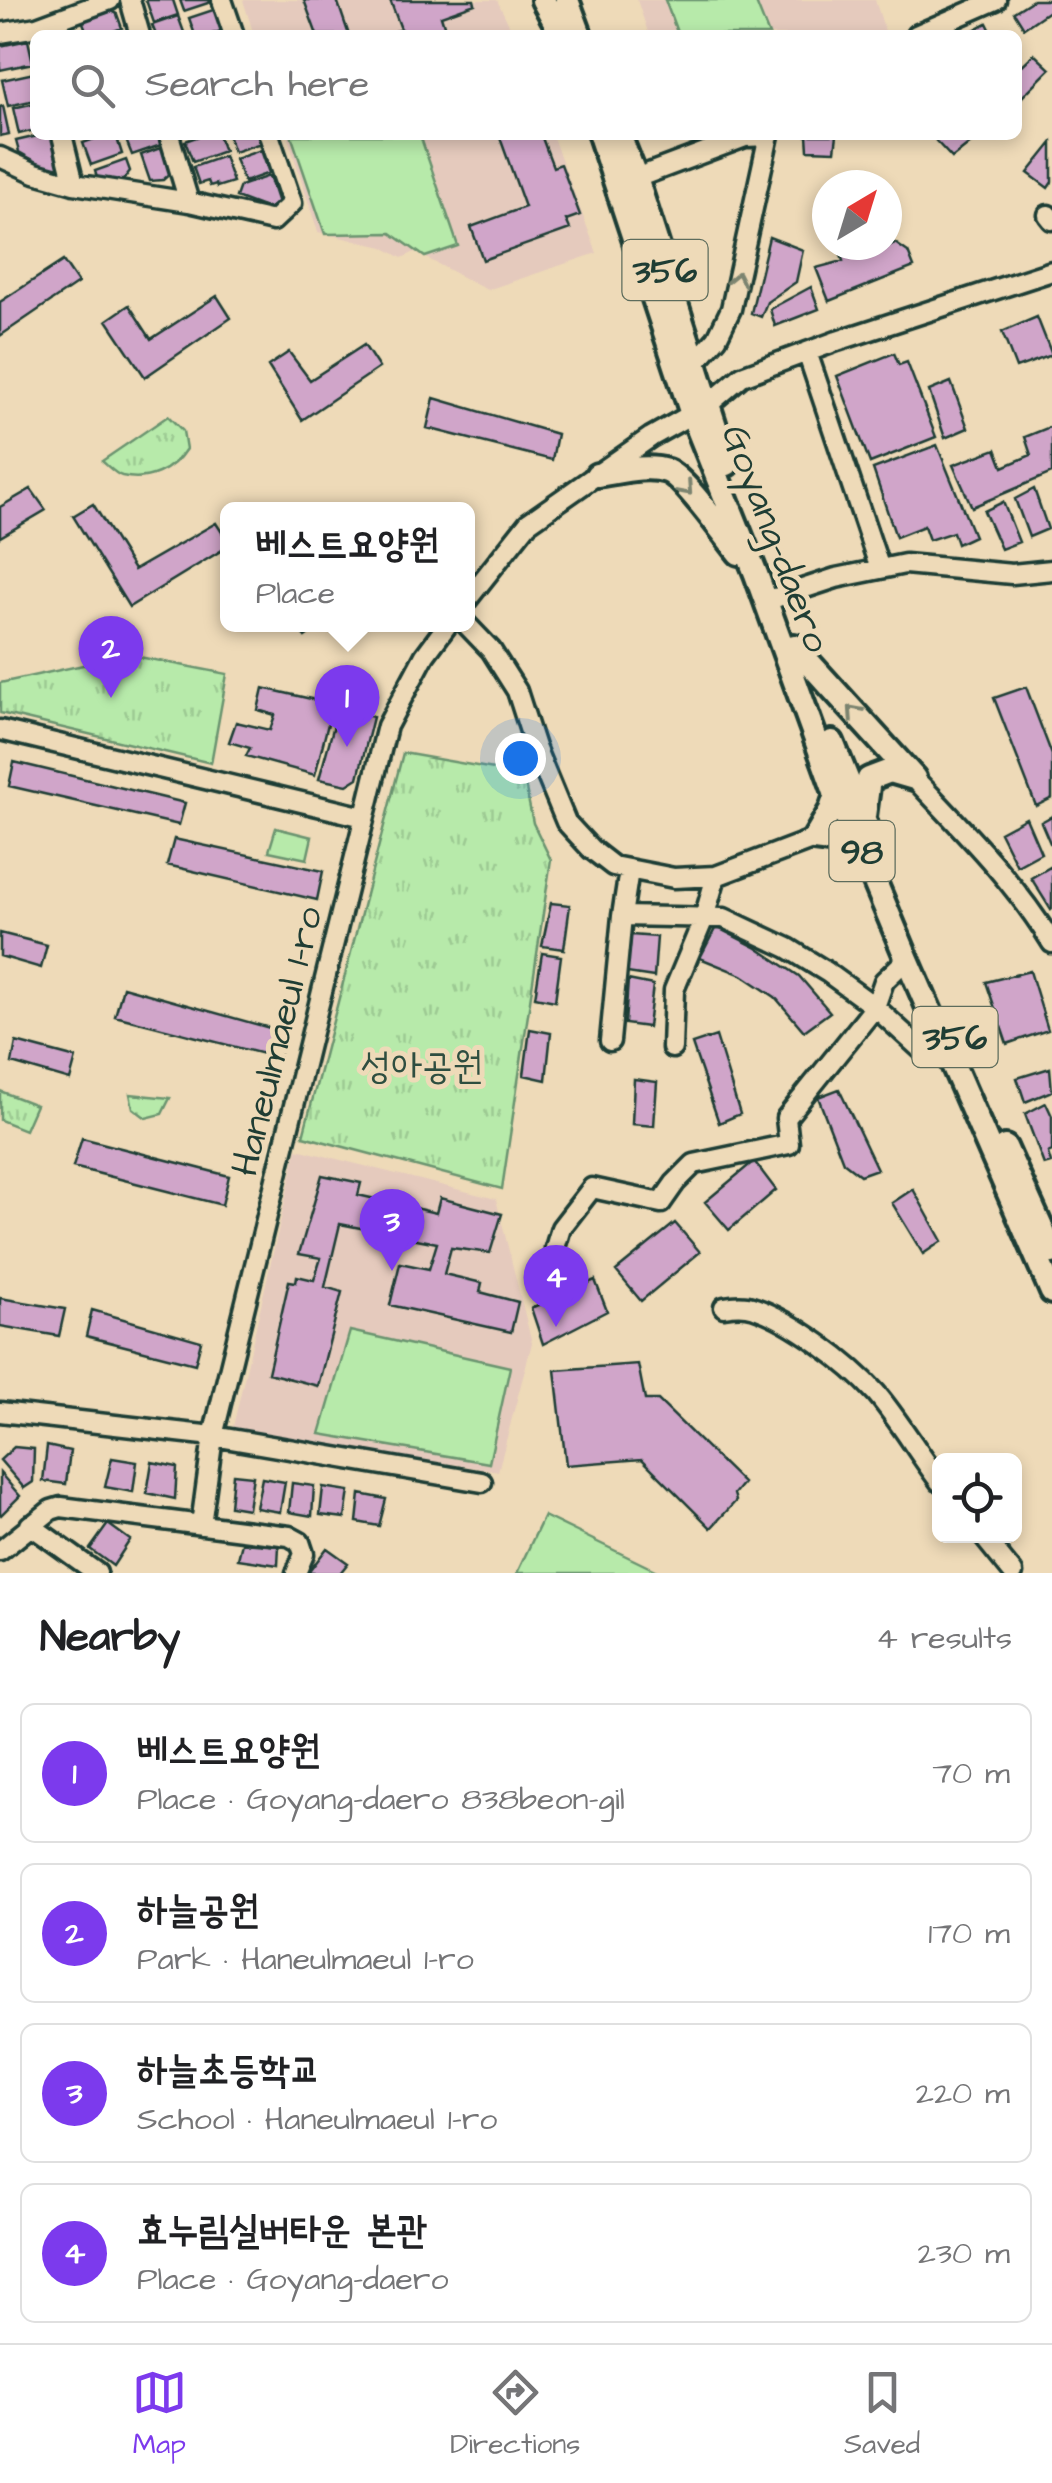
<!DOCTYPE html>
<html lang="en">
<head>
<meta charset="utf-8">
<style>
	:root { --surface:#fff; --page:#f2f2f2; --text:#202124; --muted:#757577; --line:#e0e0e0; --accent:#7c3aed }
	body { margin:0; font-family:"Architects Daughter","Poor Story",sans-serif; background:var(--page); color:var(--text) }
	.controls { position:absolute; right:30px; bottom:30px; display:grid; overflow:hidden; border-radius:15px; box-shadow:0 5px 15px #0003 }
	.controls button { width:90px; height:90px; display:grid; place-items:center; padding:0; border:0; border-bottom:2px solid var(--line); background:var(--surface); color:var(--text); font:50px sans-serif }
	.compass { position:absolute; left:812px; top:170px; width:90px; height:90px; border-radius:50%; background:var(--surface); box-shadow:0 5px 15px #0003; rotate:38deg }
	.you { position:absolute; left:520px; top:758px; width:35px; height:35px; margin:-25px; border:8px solid #fff; border-radius:50%; background:#1a73e8; box-shadow:0 0 0 15px #1a73e833 }
	.badge { display:grid; place-items:center; width:65px; height:65px; border-radius:50%; background:var(--accent); color:#fff; font-size:32px; font-weight:700 }
	.pin { position:absolute; translate:-50% -82px; filter:drop-shadow(0 2px 5px #0008) }
	.pin::after { content:''; position:absolute; top:52px; width:35px; height:30px; background:inherit; clip-path:polygon(0 0,100% 0,50% 100%) }
	.popup { position:absolute; left:220px; top:502px; width:255px; height:130px; box-sizing:border-box; display:grid; place-content:center; border-radius:15px; background:var(--surface); filter:drop-shadow(0 2px 8px #0005); font-size:32px; white-space:nowrap; color:var(--muted) }
	.popup b { font-size:38px; color:var(--text) }
	.popup::after { content:''; position:absolute; left:50%; top:100%; margin-left:-20px; border:20px solid transparent; border-top-color:var(--surface) }
	.list { margin:0; padding:0; list-style:none }
	h2 { display:flex; justify-content:space-between; align-items:center; height:130px; margin:0; padding:0 40px; font-size:42px }
	h2 small { font-size:32px; font-weight:400; color:var(--muted) }
	.list li { display:grid; grid-template-columns:65px 1fr auto; gap:30px; align-items:center; box-sizing:border-box; height:140px; margin:0 20px 20px; padding:0 20px; border:2px solid var(--line); border-radius:15px }
	.list b { display:block; font-size:38px; white-space:nowrap }
	.list p { margin:0; font-size:32px; white-space:nowrap; color:var(--muted) }
	.list em { font-size:32px; font-style:normal; color:var(--muted) }
	.icon { flex:none; width:55px; height:55px; fill:none; stroke:currentColor; stroke-width:2; stroke-linecap:round; stroke-linejoin:round }
	.map { position:relative; flex:none; width:1052px; height:1573px; overflow:hidden }
	.search { position:absolute; background:var(--surface); box-shadow:0 5px 15px #0003; left:30px; right:30px; top:30px; height:110px; display:flex; align-items:center; gap:25px; box-sizing:border-box; padding:0 35px; border-radius:15px; color:var(--muted); font-size:38px }
	.sheet { height:770px; background:var(--surface) }
	nav { display:flex; justify-content:space-around; align-items:center; box-sizing:border-box; height:140px; border-top:2px solid var(--line); background:var(--surface); font-size:28px; color:var(--muted) }
	nav a { display:grid; justify-items:center; gap:5px }
	nav .on { color:var(--accent) }
	.map>svg:first-child { display:block }
	.built { fill:#e5cabd }
	.park { fill:url(#park-tufts); stroke:#6b946f; stroke-width:2.5 }
	.garden { fill:#b7eaaa; stroke:#6b946f; stroke-width:2.5 }
	.building { fill:#d0a5c9; stroke:#1f3d34; stroke-width:2.5 }
	.lines { fill:none; stroke-linecap:round; stroke-linejoin:round }
	.minor-casing { stroke:#1f3d34; stroke-width:25 }
	.major-casing { stroke:#1f3d34; stroke-width:30 }
	.minor { stroke:#eedab8; stroke-width:18 }
	.major { stroke:#eedab8; stroke-width:22 }
	.oneway { stroke:#7c846f }
	.labels { text-anchor:middle; stroke-width:10; stroke-linejoin:round; paint-order:stroke }
	.shield { fill:#eedab8; stroke:#5d6c5c; stroke-width:2.5 }
	.shield-label { font-size:35px; font-weight:bold; fill:#1f3d34 }
	.street-label { font-size:38px; fill:#1f3d34; stroke:#eedab8 }
	.park-label { font-size:38px; fill:#2e4e40; stroke:#eedab8 }
</style>
</head>
<body>
<div class="map">
<svg width="1052" height="1573" viewBox="0 0 1052 1573">
	<defs>
		<pattern id="park-tufts" width="24" height="20" patternUnits="userSpaceOnUse" patternTransform="scale(2.5)"><rect width="24" height="20" fill="#b7eaaa"/><path d="M3 7l-1-3M5 7V3M7 7l1-3M15 17l-1-3M17 17v-4M19 17l1-3" fill="none" stroke="#9dca93"/></pattern>
	</defs>
	<rect width="100%" height="100%" fill="#eedab8"/>
	<filter id="ink" filterUnits="userSpaceOnUse"><feTurbulence type="fractalNoise" baseFrequency=".01" numOctaves="2"/><feDisplacementMap in="SourceGraphic" scale="20" xChannelSelector="R" yChannelSelector="G"/><feConvolveMatrix kernelMatrix="1 2 1 2 8 2 1 2 1" color-interpolation-filters="sRGB"/></filter>
	<g filter="url(#ink)">
		<path class="built" d="M243,0H497L514,35H254Z
			M637,0H875L885,31L879,35H649Z
			M287,135H552L597,253L487,290L415,252L402,258L383,247L318,232Z
			M297,1149L496,1199L532,1343L498,1471L232,1431Z"/>
		<path class="park" d="M168,416L183,431L186,449C172,471 148,482 122,476C115,474 108,466 102,461Z
			M129,655L227,674L211,763L0,713V683Z
			M403,753L523,774L533,823L551,860L502,1189L303,1136Z
			M0,1091L36,1105L25,1130L0,1120Z
			M130,1094L170,1098L162,1114L146,1118L133,1108Z"/>
		<path class="garden" d="M665,0H755L769,35H678Z
			M291,135H420L458,246L425,257L391,233L325,234Z
			M276,828L312,837L307,859L269,851Z
			M350,1331L510,1367L489,1463L320,1434Z
			M544,1516L661,1573H517Z"/>
		<path class="building" d="M146,0H173L178,15L154,23Z
			M180,0H214V1L184,11Z
			M304,0H337L349,35H317Z
			M390,0H474L475,4L441,16L447,35H385L401,29Z
			M1033,0H1050L1052,9L1024,28L1014,12Z
			M216,9L224,30L209,35H195L189,18Z
			M110,10L117,14L122,28L103,35H88L82,20Z
			M178,16L185,35H156L152,25Z
			M987,23L993,35H964Z
			M28,40L33,63L0,70V46Z
			M1034,54L1050,69L1017,102V70Z
			M34,73L35,100L8,106L2,80Z
			M35,103V130L19,134L13,108Z
			M3,106L9,134L0,136V107Z
			M42,135H54L63,164L54,172L19,152L16,141Z
			M105,135H116L122,154L91,165L83,143Z
			M124,135H158L161,145L132,155Z
			M202,135H218L224,151L193,162L185,141Z
			M228,135H258L261,143L234,152Z
			M499,135H541L553,167L561,164L580,215L566,220L570,229L483,260L471,227L525,207Z
			M807,135H837L835,151L808,150Z
			M944,135H981L952,158L936,141Z
			M1052,143V182L1048,188L1028,173Z
			M163,147L172,172L163,180L150,181L141,155Z
			M261,150L269,173L244,182L235,159Z
			M224,156L233,182L217,187L216,184L210,186L208,181L199,184L193,167Z
			M126,160L130,171L120,184L98,181L95,171Z
			M269,176L278,203L268,209L236,197L240,186Z
			M769,237L803,250L796,282L767,302L761,317L751,313Z
			M895,243L908,252L914,267L829,301L816,268L843,261L838,246L857,245L859,248L873,245L876,251Z
			M63,261L78,283L0,336V302Z
			M811,287L819,309L775,326L770,309Z
			M217,296L231,318L145,377L107,320L129,305L151,339Z
			M1037,317L1052,355L1016,368L1002,332Z
			M364,345L379,368L302,420L268,366L289,352L310,380Z
			M894,353L899,365L907,362L936,437L870,463L837,376Z
			M951,382L968,428L945,438L929,391Z
			M434,398L557,434L552,460L427,428Z
			M1052,426V473L972,507L953,465L996,449L1003,467L1031,455L1025,437Z
			M937,445L974,536L957,544L953,532L929,540L924,526L896,537L873,469Z
			M31,489L46,510L0,537V507Z
			M1034,489L1048,529L1029,537L1015,499Z
			M1003,502L1019,542L1001,549L984,511Z
			M93,504L134,570L216,523L227,540V547L129,607L73,516Z
			M295,624H322L305,637Z
			M1026,687L1052,755V798L1036,806L994,698Z
			M263,688L333,704L315,775L246,756L250,748L229,742L236,722L270,730L275,715L258,710Z
			M339,707L373,717L358,778L347,785L319,779Z
			M14,762L185,803L179,825L9,786Z
			M1052,816V843H1050L1041,822Z
			M1026,818L1041,853L1017,866L1000,832Z
			M174,839L323,871L317,900L167,865Z
			M1052,866V909L1051,910L1031,878Z
			M551,903L570,905L564,949L542,946Z
			M716,927L757,948L799,976L830,1012L804,1031L775,997L742,975L700,958Z
			M0,933L47,945L41,968L0,956Z
			M631,935L657,937L654,977L627,973Z
			M542,953L561,956L555,1001L535,997Z
			M1030,971L1048,1030L1007,1044L986,982Z
			M628,980L653,985L648,1027L625,1024Z
			M123,987L284,1032L279,1058L115,1016Z
			M530,1029L551,1033L546,1080L524,1075Z
			M716,1036L740,1114L719,1123L692,1044Z
			M16,1042L76,1058L70,1080L12,1063Z
			M1050,1068L1052,1091L1025,1102L1017,1078Z
			M634,1079L657,1082L654,1126L632,1124Z
			M839,1089L877,1169L860,1175L843,1162L818,1097Z
			M1046,1103L1052,1116V1151L1048,1153L1051,1163L1044,1165L1025,1114Z
			M82,1138L229,1176L222,1205L73,1167Z
			M754,1161L776,1190L729,1230L705,1202Z
			M322,1175L361,1183L358,1195L436,1213L440,1198L502,1214L490,1253L451,1248L444,1274L482,1283L480,1292L518,1302L511,1332L390,1305L400,1263L429,1269L437,1243L340,1224L325,1287L342,1292L318,1386L268,1373L289,1281L296,1282L297,1276L314,1280L321,1258L299,1254Z
			M913,1189L942,1241L923,1254L892,1203Z
			M675,1223L700,1252L641,1301L616,1271Z
			M595,1280L607,1311L543,1344L531,1308Z
			M0,1298L65,1309L59,1336L0,1326Z
			M92,1310L201,1341L195,1364L86,1336Z
			M638,1364L645,1400H658L743,1483L734,1494L736,1501L711,1528L642,1459L566,1465L555,1370Z
			M47,1446L70,1451L66,1484L43,1481Z
			M14,1447L34,1449L33,1482L24,1488L0,1460Z
			M112,1458L137,1462L133,1492L105,1487Z
			M152,1462L177,1467L175,1499L147,1493Z
			M0,1473L20,1496L1,1515L0,1514Z
			M233,1474L253,1476L248,1509L230,1506Z
			M262,1478L285,1482L280,1512L256,1508Z
			M292,1483L314,1486L312,1516L289,1512Z
			M323,1487L349,1491L345,1518L320,1515Z
			M360,1494L386,1499L379,1526L357,1522Z
			M108,1524L130,1540L113,1566L90,1549Z
			M242,1543L279,1546L278,1565L238,1559Z
			M327,1548L348,1563L340,1573H308Z"/>
		<g class="lines">
			<defs>
				<path id="minor" d="M130,0L140,35
					M222,0L234,35
					M0,33L37,27L110,0
					M916,35L996,0
					M62,135L74,184
					M169,135L189,202
					M0,157L35,173L74,184L189,202L273,221L292,203L269,135
					M636,178L745,137L768,136
					M1048,215L1052,220
					M807,352L880,569
					M694,364L717,338L731,309L769,135
					M775,598L836,578L905,564L1012,574L1052,570
					M467,600L528,523L651,437L708,405L742,376L837,341L1052,271
					M466,624L491,650L517,691L535,747L566,822L591,849L613,866L674,878L716,876L814,839
					M0,730L364,817
					M914,778C963,830 1015,882 1052,943
					M622,916L629,870
					M610,1041L622,916L724,918L788,948L827,972L875,1007L922,1050L946,1048
					M672,1048L674,990L704,918L716,876
					M555,1248L561,1228L592,1188L661,1203L675,1183L694,1164L789,1144L786,1118L875,1007L884,981L907,959
					M724,1307C735,1305 745,1304 755,1308C793,1321 849,1363 876,1393C899,1420 918,1453 940,1482
					M0,1412L213,1436L387,726L425,655L448,624
					M30,1525L97,1573
					M201,1525L213,1436L482,1482
					M983,1536L1013,1573
					M0,1551L51,1510L61,1507L289,1536L300,1542L304,1554L296,1573"/>
				<path id="major" d="M543,0L562,35
					M567,0L580,35
					M600,135L692,414L756,574L836,795L862,851L907,959L1052,1292
					M619,135L636,178L727,464
					M597,475C618,472 646,464 667,471C685,478 725,536 739,553
					M794,646L914,778
					M832,742L867,828
					M836,795L831,810L814,839L846,843L862,851
					M864,816L869,779L890,771L914,778
					M1005,1147L1052,1252"/>
			</defs>
			<use href="#minor" class="minor-casing"/>
			<use href="#major" class="major-casing"/>
			<use href="#minor" class="minor"/>
			<use href="#major" class="major"/>
		</g>
		<defs><path id="oneway-chevron" d="M-2-3.5L2.5 0L-2 3.5" fill="none" stroke-width="1.6" stroke-linecap="round" stroke-linejoin="round" transform="scale(2.5)"/></defs>
		<g class="oneway">
			<use href="#oneway-chevron" transform="translate(737 279) rotate(-78)"/>
			<use href="#oneway-chevron" transform="translate(686 489) rotate(48)"/>
			<use href="#oneway-chevron" transform="translate(854 712) rotate(-132)"/>
		</g>
	</g>
	<g class="labels">
		<g class="shield">
			<rect x="622.5" y="240" width="85" height="60" rx="8"/>
			<rect x="829.5" y="821" width="65" height="60" rx="8"/>
			<rect x="912.5" y="1007" width="85" height="60" rx="8"/>
		</g>
		<g class="shield-label">
			<text x="665" y="282">356</text>
			<text x="862" y="863">98</text>
			<text x="955" y="1049">356</text>
		</g>
		<g class="street-label">
			<text transform="translate(777 538) rotate(69)" y="13">Goyang-daero</text>
			<text transform="translate(276 1041) rotate(-76)" y="13">Haneulmaeul 1-ro</text>
		</g>
		<g class="park-label">
			<text x="422" y="1078">성아공원</text>
		</g>
	</g>
</svg>
<div class="controls">
<button><svg class="icon" aria-label="locate" viewBox="0 0 24 24"><circle cx="12" cy="12" r="6"/><path d="M12 2v4M12 18v4M2 12h4M18 12h4"/></svg></button>
</div>
<svg class="compass" viewBox="-18 -18 36 36"><path d="M0-13l5 13h-10z" fill="#e53935"/><path d="M0 13l5-13h-10z" fill="#757577"/></svg>
<div class="you"></div>
<div class="pin badge" style="left:347px;top:747px">1</div>
<div class="popup"><b>베스트요양원</b>Place</div>
<div class="pin badge" style="left:111px;top:698px">2</div>
<div class="pin badge" style="left:392px;top:1271px">3</div>
<div class="pin badge" style="left:556px;top:1327px">4</div>
<div class="search"><svg class="icon" aria-label="search" viewBox="0 0 24 24"><circle cx="10" cy="10" r="6"/><path d="M15 15l6 6"/></svg>Search here</div>
</div>
<section class="sheet">
<h2>Nearby<small>4 results</small></h2>
<ul class="list">
<li><span class="badge">1</span><div><b>베스트요양원</b><p>Place · Goyang-daero 838beon-gil</p></div><em>70 m</em></li>
<li><span class="badge">2</span><div><b>하늘공원</b><p>Park · Haneulmaeul 1-ro</p></div><em>170 m</em></li>
<li><span class="badge">3</span><div><b>하늘초등학교</b><p>School · Haneulmaeul 1-ro</p></div><em>220 m</em></li>
<li><span class="badge">4</span><div><b>효누림실버타운 본관</b><p>Place · Goyang-daero</p></div><em>230 m</em></li>
</ul>
</section>
<nav>
<a class="on"><svg class="icon" aria-label="map" viewBox="0 0 24 24"><path d="M3 6l6-2 6 2 6-2v14l-6 2-6-2-6 2zM9 4v14M15 6v14"/></svg>Map</a>
<a><svg class="icon" aria-label="directions" viewBox="0 0 24 24"><path d="M12 3l9 9-9 9-9-9zM9 14v-3h6M13 9l2 2-2 2"/></svg>Directions</a>
<a><svg class="icon" aria-label="saved" viewBox="0 0 24 24"><path d="M7 4h10v16l-5-4-5 4z"/></svg>Saved</a>
</nav>
</body>
</html>
